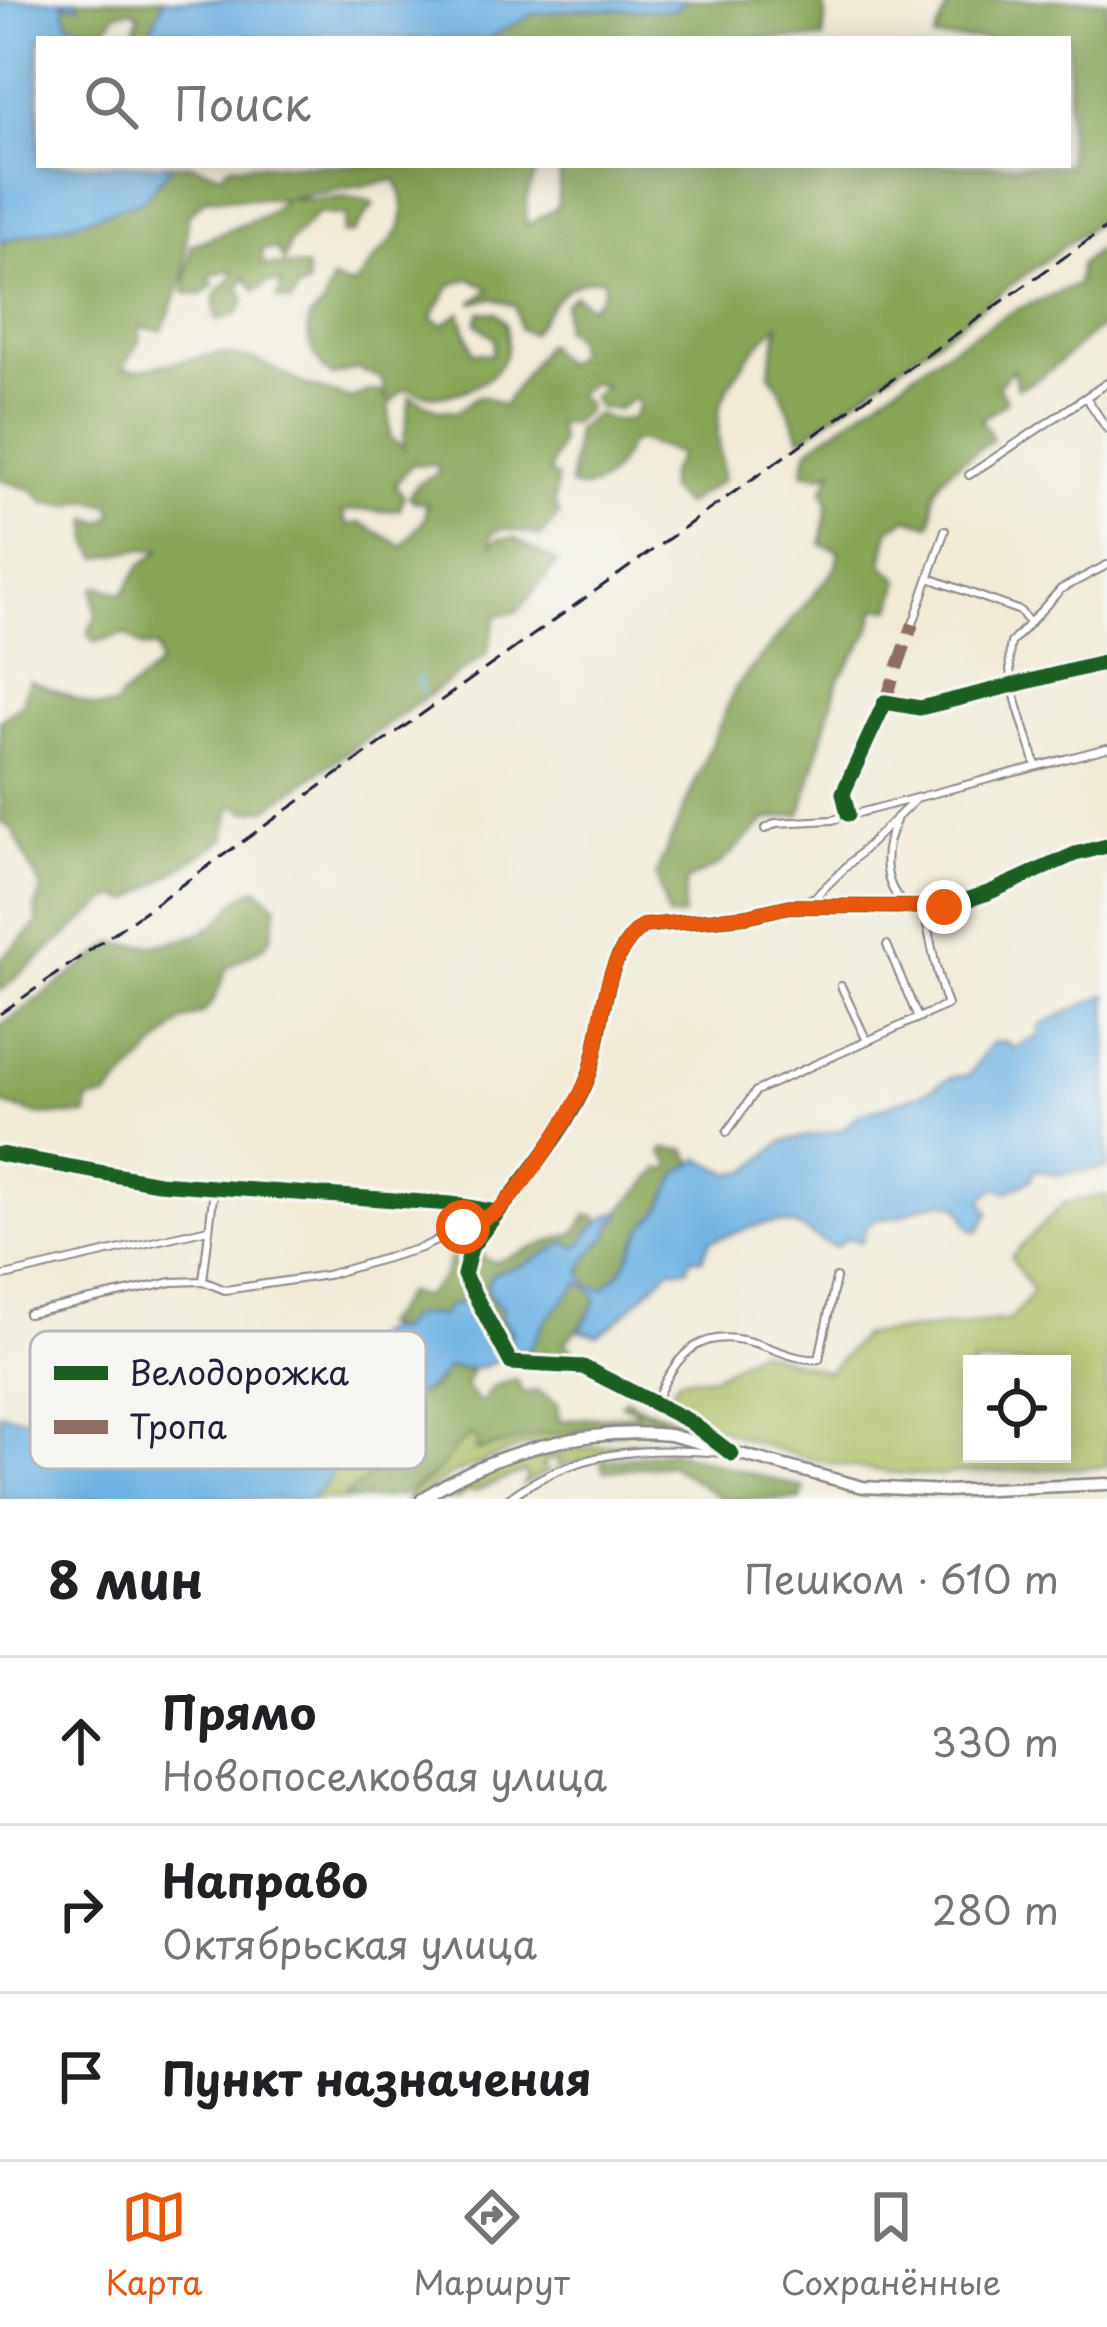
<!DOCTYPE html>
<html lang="ru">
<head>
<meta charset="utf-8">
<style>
	:root { --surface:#fff; --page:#f6f6f6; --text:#202124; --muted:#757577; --line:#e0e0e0; --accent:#ea580c }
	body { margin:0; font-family:"Playpen Sans",sans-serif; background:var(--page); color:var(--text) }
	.controls { position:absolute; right:36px; bottom:36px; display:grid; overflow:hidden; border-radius:0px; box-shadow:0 6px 30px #0003 }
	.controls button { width:108px; height:108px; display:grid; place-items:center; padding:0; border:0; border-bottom:3px solid var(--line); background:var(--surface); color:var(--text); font:60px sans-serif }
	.stop { position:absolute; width:36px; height:36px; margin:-27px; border:9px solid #ea580c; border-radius:50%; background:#fff }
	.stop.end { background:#ea580c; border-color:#fff; box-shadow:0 3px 12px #0008 }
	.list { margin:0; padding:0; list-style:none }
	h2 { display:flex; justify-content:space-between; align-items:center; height:156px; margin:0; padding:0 48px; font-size:51px }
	h2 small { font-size:39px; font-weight:400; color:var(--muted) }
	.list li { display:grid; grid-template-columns:78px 1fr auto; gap:36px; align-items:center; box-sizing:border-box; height:168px; padding:0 48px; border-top:3px solid var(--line) }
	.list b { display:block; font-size:45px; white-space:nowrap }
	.list p { margin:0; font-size:39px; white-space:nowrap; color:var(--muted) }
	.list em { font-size:39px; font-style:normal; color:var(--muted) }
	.icon { flex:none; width:66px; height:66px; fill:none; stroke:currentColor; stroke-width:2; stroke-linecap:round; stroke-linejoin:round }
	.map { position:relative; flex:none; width:1107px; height:1499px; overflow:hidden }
	.search { position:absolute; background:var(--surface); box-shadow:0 6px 30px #0003; left:36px; right:36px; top:36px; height:132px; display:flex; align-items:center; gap:30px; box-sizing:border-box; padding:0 42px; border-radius:0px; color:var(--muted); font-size:45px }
	.sheet { height:660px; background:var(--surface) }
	nav { display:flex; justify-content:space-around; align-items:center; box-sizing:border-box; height:168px; border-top:3px solid var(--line); background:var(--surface); font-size:33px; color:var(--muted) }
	nav a { display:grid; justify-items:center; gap:6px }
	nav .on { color:var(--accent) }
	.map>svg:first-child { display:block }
	.green { fill:#abbe61; stroke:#66704e; stroke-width:3; fill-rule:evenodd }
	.forest { fill:#88a557; stroke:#556449; stroke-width:3; fill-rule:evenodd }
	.water { fill:#6db2e3; stroke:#486a8f; stroke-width:3 }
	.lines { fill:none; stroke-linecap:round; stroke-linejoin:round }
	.stream { stroke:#6db2e3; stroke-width:3 }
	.minor-casing { stroke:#898688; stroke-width:10 }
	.primary-casing { stroke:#898688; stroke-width:15 }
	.minor { stroke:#fff; stroke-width:6 }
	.primary { stroke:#fff; stroke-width:10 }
	.rail { stroke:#22223b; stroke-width:3; stroke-dasharray:18 9; stroke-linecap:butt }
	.quiet { stroke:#8d6e63; stroke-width:12; stroke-dasharray:24 12; stroke-linecap:butt }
	.cycleway-casing { stroke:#f6f6f2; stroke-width:22 }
	.cycleway { stroke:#1b5e20; stroke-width:15 }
	.route { stroke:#ea580c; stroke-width:15 }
	.key { fill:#f6f6f2; stroke:#b6b6bb; stroke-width:3 }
	.key-label { font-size:33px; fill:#22223b }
</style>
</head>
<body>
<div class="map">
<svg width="1107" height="1499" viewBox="0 0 1107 1499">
	<rect width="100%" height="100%" fill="#f6f6f2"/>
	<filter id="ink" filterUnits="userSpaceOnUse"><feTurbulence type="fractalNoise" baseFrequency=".00833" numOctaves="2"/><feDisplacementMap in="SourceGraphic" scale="24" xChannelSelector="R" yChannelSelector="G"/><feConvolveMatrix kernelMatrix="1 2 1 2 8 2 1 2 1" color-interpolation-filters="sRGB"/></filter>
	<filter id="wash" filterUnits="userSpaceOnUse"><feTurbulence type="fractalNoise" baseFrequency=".004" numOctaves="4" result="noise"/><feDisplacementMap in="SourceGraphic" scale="48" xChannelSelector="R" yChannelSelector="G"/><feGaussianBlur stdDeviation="2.7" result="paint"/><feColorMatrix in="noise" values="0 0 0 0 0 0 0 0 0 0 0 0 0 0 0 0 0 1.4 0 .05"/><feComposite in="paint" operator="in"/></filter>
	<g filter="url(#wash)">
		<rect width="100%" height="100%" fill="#f0ead6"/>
		<path class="green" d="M1107,1195V1467L951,1473L941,1476C838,1471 757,1452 665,1402L679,1379L715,1376L758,1350L828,1372L863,1335L1011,1320L1033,1292L1011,1257L1064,1203ZM1062,1364V1454H972V1364Z
			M646,1408L682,1421L685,1427L633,1430L516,1449L450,1475L418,1499H404L430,1479L454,1448L472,1435L477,1440L476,1450L540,1435L671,1423Z
			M379,1409L382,1434L394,1458L341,1499H310L327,1483C321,1432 332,1427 379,1409Z
			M638,1442L650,1444L557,1467L562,1460L550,1459L541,1466L549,1471L523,1485L527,1475L524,1471L472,1492L469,1490L457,1499H440C499,1457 568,1450 638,1442Z"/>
		<path class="forest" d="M77,0H164L147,39H137L134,33L139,15L132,10L116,13L104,31L67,23L63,3L79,4Z
			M687,0H822L826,15L823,39H487L534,14L580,9L673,10Z
			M945,0H1107V215L801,439L780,389L769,372L779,325C755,343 719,390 718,422C717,440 722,461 723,480L684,505L668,490L669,474L680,454L638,440L628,445C618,471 599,495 570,486L576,430L596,414L613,420L632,419L639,405L634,398L618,409L598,408L592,397L605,386L591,383L577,394L587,406L586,412L570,424L557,423L560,441L549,472L557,478L554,505L560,514L541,536L504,528L491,534L492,545L498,539L514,538L557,563L517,612L497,615L487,654L268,808L245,812L237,805L231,808L225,839L130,901L118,897L108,900L0,991V960L38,923L35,909L42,891L12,829L0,822V720L21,705L29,680L95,707H114C126,689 143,682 159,665L157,648L142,647L126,634L94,642L88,633L96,616L93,590L98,586L123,594L141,565L161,550L138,549L99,558L90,544L89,519L104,522L114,514L110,505L88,500L69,505L45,503L33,490L0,480V242L84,220L143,200L173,165H193L221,174L230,165H538L527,197L526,226L557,207L560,176L555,165H1068V39H934L949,5ZM396,180C411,216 403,231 377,256C368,266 364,277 353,286L332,280L323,306L309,318C306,342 313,360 332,376L357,369L381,378L388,401L382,392L368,391L351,399L304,384L256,360L221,353L137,370L123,368L140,340V327L162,330L184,277L188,215L207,198L285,199L266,215L192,245L184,292L201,295L214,285L208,277L232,269V279C213,291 213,298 216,320L237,314L245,300L239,287L245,277L255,291L270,282L282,283L277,299L291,302L298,290L308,285L306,267L263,265L262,249H277L284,262L289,243L318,213L346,216L342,234L353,233L374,204C350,190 316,204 290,198ZM470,278L490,289L472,303L492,298L515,306L520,329L531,334C553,304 564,277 604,279L603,293L591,307L575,295L565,303L563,330L575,338L576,353L563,365L546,344L503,406C476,390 480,396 456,412L438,410L410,396L403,447L390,437L389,405L402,391L410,389C440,407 495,387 506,353C509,344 507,333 506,324L496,313L480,312L476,323L495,340L492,355L473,352L460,313L443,325L431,318L451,285ZM412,464L437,465L438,473L419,483L409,495L413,501L426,504L425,519L402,546L361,523L347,525L343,512C364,506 379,515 400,509L404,496L395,485Z
			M1107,241V323C1075,343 1051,378 1017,388L1013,369L998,386L1007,401L981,419L993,439C974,454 940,469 934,495C932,507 936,513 930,525L907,518L889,530L882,564L900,580L892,609L876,608L870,632L838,680L801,814L766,820L719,865L686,881L683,916L668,917L656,874L736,687L835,569L839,551L821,544L828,503L823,490L833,470L821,475L803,472L808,449L946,350L1015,310L1077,285L1080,265Z
			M256,888L277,905L271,937L264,946L227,968L214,1000L203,1013L182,1021L106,1098L88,1100L87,1115H39L0,1103V1027L114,943C146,948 183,945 212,926C231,914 231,899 256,888Z
			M664,1149L686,1150L694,1164L679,1172L659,1212L644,1227L622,1270L603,1289L589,1285L581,1273L589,1255L608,1235L609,1225L622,1214L620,1211L660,1169L669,1170L672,1165L662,1153Z
			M587,1215L597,1216L598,1223L584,1243L575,1247L567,1242L524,1265L500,1271L496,1298L503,1307L504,1325L511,1331L506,1344L466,1272L473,1250L490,1226L479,1247L485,1259L496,1262L576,1232Z
			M450,1258L454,1259L496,1344L490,1348L464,1302L442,1316C423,1314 408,1312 398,1331L380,1325L392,1314L405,1293L425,1296L443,1278Z
			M581,1282L592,1290L596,1301L581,1326L564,1343L571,1347L568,1361H546L545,1351L535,1361H516L509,1349L529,1351C542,1327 557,1296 581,1282Z
			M447,1367L472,1370L465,1386L476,1400L483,1401L494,1386L516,1379L523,1393L539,1391L557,1404L559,1421L635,1414L637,1410L621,1404L626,1399L671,1423L540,1435L476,1451L477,1440L471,1435C458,1442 453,1451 445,1463C413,1499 389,1499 341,1499L394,1458L382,1434L379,1409L434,1388Z
			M671,1451L804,1488L801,1499H723L671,1465L604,1471L601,1462Z"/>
		<path class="water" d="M0,0H77L80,6L63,3L68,23L104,31L117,39H39V165H173L143,200L84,220L0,242Z
			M164,0H687L673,10L580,9L534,14L487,39H147Z
			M1107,994V1168L1057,1175L1035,1169L1031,1180L1007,1192L996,1188L982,1200L989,1213L978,1232L970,1228L959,1206L944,1202L927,1205L901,1216L875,1220L865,1229L862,1242L847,1238L835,1247C818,1242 810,1230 793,1225C763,1216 739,1235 710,1240L702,1259L691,1258L687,1269H670L617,1321L597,1335L580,1330L596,1301L592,1291L580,1282L543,1324L529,1351L509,1349C492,1370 472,1370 447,1367C420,1410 376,1395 347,1436L333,1431L323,1447L336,1462L327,1483L310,1499H0V1413L26,1418L42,1402L62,1405L84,1400L113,1417L155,1409L229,1412L268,1387L282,1388L293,1378L299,1383L308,1369L317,1380L324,1366L332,1361L345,1363L348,1354L384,1329L398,1331C408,1312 423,1313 442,1316L447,1307L464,1301L490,1347L496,1344L500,1349L510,1340L511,1331L501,1318L503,1307L493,1303L495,1298L490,1297L487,1286L493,1274L524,1265L567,1242L575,1247L584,1243C590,1226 603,1217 620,1211L618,1221L614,1219L608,1235L589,1255L581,1272L589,1285L603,1289L622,1270L644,1227L659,1212L679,1172L700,1159L732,1174L748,1171L784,1141L842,1130L858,1115L921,1094L950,1078L969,1075L991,1043L1004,1042L1015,1048L1039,1036L1040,1025Z"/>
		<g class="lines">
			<path class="stream" d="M826,4L827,0
				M418,677L423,693"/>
		</g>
	</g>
	<g filter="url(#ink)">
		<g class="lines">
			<defs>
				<path id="minor" d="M1086,397L1107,429
					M969,475L1107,383
					M929,578L1020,611L1028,621
					M913,624L945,530
					M1036,765C1027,733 1003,675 1011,643L1061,589L1107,565
					M848,814L843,793L885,702L920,708L1107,662
					M896,821C882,849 881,887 908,907
					M765,829L776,823L832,820L1107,748
					M799,903L815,897L918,797
					M887,945L918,1018
					M841,986L867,1041
					M727,1132L756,1091L947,1005C935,973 932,942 923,909
					M0,1154L158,1183L451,1204L496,1212
					M0,1277L208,1229
					M203,1281L214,1189
					M28,1314L172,1282L203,1281L225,1290L327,1275L421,1248L493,1214
					M655,1403C677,1349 705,1324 764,1346C782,1352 801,1361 819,1359L836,1278
					M720,1445L689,1421L583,1367L511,1363L464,1275L471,1248C507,1197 572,1129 590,1072C606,1023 599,961 643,926L747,916L790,906L944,907L988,893L1075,854L1107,846
					M508,1499C573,1450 644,1446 723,1453"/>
				<path id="primary" d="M422,1499C490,1452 587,1426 670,1435L863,1487L945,1491L1107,1484"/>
			</defs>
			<use href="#minor" class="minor-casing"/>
			<use href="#primary" class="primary-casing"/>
			<use href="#minor" class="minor"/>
			<use href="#primary" class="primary"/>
			<path class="rail" d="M0,1014L1107,227"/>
			<path class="quiet" d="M885,702L913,624"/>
			<defs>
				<path id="cycleway" d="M848,814L843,793L885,702L920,708L1107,662
					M0,1154L158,1183L451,1204L496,1212
					M732,1454L689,1421L583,1367L511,1363L464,1275L471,1248C507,1197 572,1129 590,1072C606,1023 599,961 643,926L747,916L790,906L944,907L988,893L1075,854L1107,846"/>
			</defs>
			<use href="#cycleway" class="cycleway-casing"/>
			<use href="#cycleway" class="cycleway"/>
		</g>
	</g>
	<g class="lines" filter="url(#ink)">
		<path class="route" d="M463,1227C474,1222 488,1218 497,1211C523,1189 579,1105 590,1072C605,1024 599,961 643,926L747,916L790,906L944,907"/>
	</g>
	<rect x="30" y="1331" width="396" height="138" rx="18" class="key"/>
	<rect x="54" y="1366" width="54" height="14" fill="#1b5e20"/>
	<rect x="54" y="1420" width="54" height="14" fill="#8d6e63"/>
	<g class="key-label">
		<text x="129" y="1385">Велодорожка</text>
		<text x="129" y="1439">Тропа</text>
	</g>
</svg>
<div class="controls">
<button><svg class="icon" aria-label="locate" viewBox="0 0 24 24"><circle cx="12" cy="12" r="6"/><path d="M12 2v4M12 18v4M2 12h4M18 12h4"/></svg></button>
</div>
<div class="stop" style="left:463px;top:1227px"></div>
<div class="stop end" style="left:944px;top:907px"></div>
<div class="search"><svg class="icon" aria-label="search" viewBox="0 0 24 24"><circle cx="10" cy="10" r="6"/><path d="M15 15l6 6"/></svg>Поиск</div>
</div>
<section class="sheet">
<h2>8 мин<small>Пешком · 610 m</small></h2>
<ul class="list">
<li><svg class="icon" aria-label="ahead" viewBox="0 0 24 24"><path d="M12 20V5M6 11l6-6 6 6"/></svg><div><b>Прямо</b><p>Новопоселковая улица</p></div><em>330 m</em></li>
<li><svg class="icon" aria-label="right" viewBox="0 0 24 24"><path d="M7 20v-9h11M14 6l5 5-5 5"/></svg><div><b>Направо</b><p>Октябрьская улица</p></div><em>280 m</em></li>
<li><svg class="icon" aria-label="arrive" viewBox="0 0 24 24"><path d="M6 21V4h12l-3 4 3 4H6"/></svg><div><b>Пункт назначения</b></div></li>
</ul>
</section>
<nav>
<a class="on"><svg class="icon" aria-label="map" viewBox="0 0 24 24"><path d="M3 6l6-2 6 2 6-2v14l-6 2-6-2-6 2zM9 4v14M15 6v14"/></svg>Карта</a>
<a><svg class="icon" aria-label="directions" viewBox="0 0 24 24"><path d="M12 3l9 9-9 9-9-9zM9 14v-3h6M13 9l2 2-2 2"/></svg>Маршрут</a>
<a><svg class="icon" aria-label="saved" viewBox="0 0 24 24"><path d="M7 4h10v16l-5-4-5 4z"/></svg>Сохранённые</a>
</nav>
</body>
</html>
